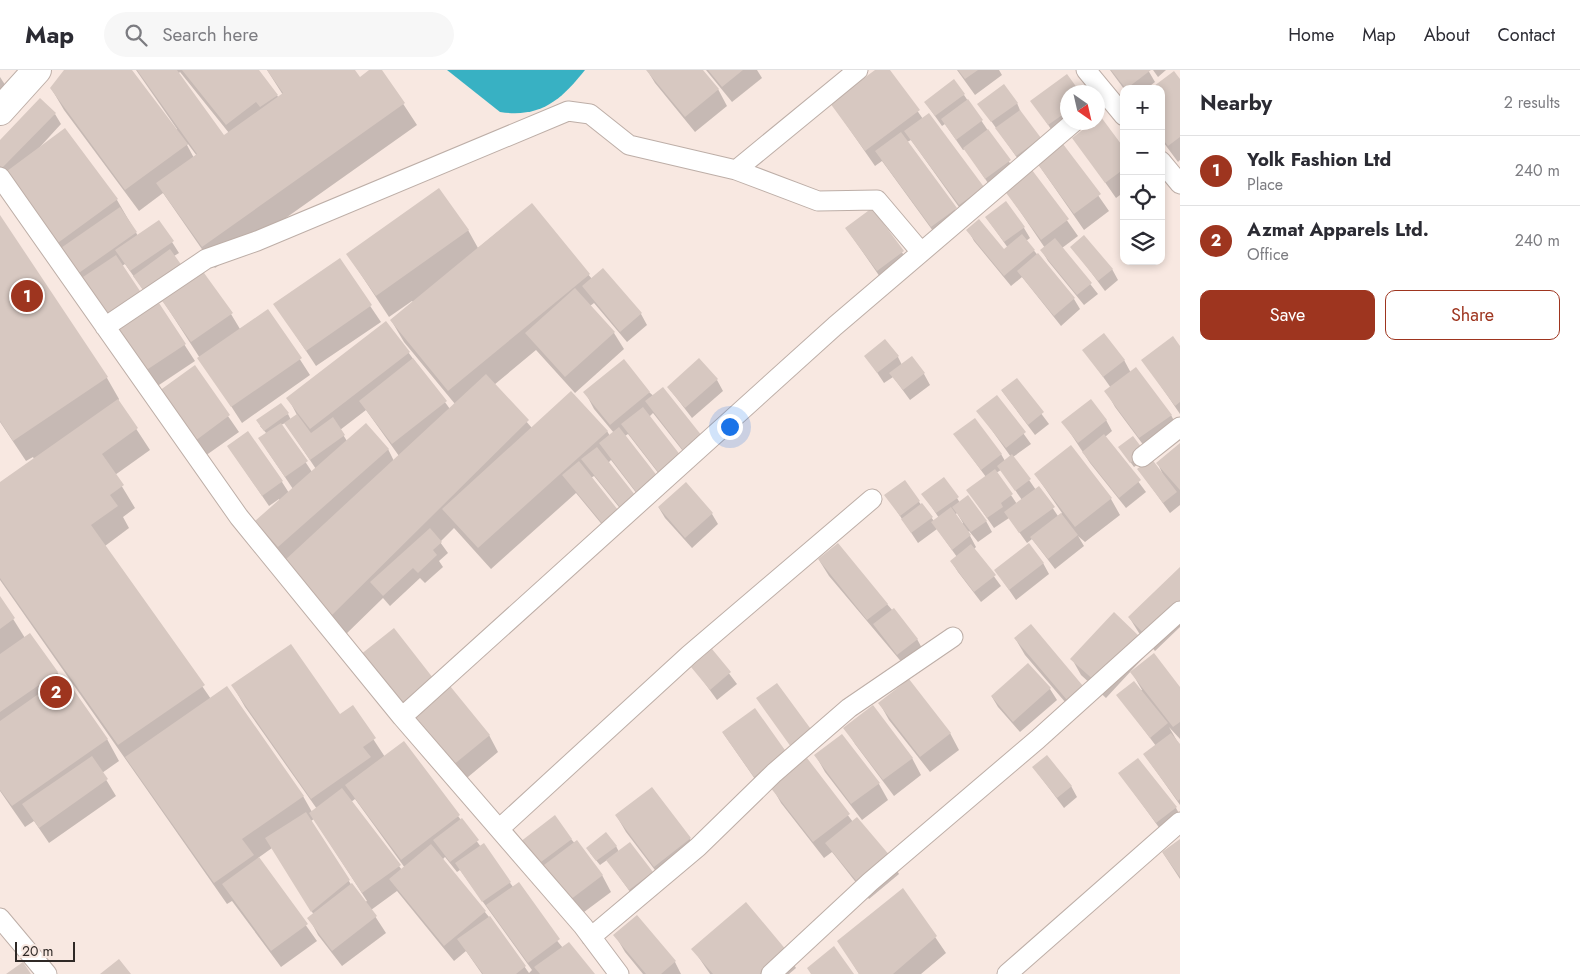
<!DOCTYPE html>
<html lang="en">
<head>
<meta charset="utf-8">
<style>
	:root { --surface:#fff; --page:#f7f7f7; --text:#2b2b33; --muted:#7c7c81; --line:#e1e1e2; --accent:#9e351f }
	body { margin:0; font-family:Jost,sans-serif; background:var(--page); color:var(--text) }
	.controls { position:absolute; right:15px; top:15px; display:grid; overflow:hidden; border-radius:10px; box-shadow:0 2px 8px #0003 }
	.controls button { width:45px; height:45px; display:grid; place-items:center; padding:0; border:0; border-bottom:1px solid var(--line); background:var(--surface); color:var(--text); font:25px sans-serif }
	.compass { position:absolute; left:1060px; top:15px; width:45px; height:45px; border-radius:50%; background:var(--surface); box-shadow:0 2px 8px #0003; rotate:146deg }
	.scale { position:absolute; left:15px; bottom:12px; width:60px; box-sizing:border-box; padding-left:5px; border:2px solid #2f2926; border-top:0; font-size:14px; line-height:18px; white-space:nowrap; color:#2f2926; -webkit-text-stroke:4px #f8e8e1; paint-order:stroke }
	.you { position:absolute; left:729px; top:356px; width:18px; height:18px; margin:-12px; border:4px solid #fff; border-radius:50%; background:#1a73e8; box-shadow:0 0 0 8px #1a73e833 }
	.badge { display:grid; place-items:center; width:32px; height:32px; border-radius:50%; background:var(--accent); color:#fff; font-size:16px; font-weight:700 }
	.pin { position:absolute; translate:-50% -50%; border:2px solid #fff; box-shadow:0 1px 5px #0006 }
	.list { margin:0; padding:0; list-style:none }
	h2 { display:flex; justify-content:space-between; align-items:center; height:65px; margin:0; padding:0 20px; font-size:21px }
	h2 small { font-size:16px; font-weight:400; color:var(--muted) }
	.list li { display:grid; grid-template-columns:32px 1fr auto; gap:15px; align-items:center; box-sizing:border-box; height:70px; padding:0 20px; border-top:1px solid var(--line) }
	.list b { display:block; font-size:19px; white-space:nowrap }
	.list p { margin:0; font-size:16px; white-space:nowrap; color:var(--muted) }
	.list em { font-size:16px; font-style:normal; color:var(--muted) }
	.actions { display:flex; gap:10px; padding:15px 20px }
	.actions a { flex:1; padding:11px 0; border:1px solid var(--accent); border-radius:10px; text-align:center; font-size:18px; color:var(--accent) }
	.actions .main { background:var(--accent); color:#fff }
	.icon { flex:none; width:28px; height:28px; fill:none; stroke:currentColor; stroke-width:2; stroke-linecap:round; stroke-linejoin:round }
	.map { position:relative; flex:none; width:1180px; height:904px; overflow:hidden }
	header { display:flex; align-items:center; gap:30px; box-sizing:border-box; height:70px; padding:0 25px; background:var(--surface); border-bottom:1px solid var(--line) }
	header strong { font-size:24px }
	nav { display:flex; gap:28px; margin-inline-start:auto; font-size:18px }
	.search { width:350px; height:45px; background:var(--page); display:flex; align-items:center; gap:12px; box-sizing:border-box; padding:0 18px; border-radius:28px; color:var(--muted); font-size:19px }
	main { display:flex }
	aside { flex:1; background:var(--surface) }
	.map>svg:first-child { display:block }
	.water { fill:#38b1c3 }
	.shadow { fill:#0003; fill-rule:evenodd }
	.building { fill:#d7c8c1 }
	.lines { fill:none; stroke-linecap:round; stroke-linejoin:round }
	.minor-casing { stroke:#bdaea7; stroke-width:21 }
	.secondary-casing { stroke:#bdaea7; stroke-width:30 }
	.minor { stroke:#fff; stroke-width:19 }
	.secondary { stroke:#fff; stroke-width:28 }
</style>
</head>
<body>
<header>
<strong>Map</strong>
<div class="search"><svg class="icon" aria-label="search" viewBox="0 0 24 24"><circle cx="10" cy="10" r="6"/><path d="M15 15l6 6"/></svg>Search here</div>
<nav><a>Home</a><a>Map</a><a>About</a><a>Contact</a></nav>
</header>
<main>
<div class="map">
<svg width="1180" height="904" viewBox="0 0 1180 904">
	<rect width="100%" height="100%" fill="#f8e8e1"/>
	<path class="water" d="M447,0H585C561,30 541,48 500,42Z"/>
	<path class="shadow" d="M66,0H130L176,60L177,59L136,0H257L279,28L283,25L267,0H353L359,9L371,0H381L417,55L215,198L163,123L139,141L64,40L51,18ZM180,2L229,63L224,67L178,4ZM188,74L197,86L194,88L187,75Z
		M647,0H702L718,19L727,36L695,62L655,13Z
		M706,0H757L762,8L732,32Z
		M877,0H889L923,49L983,118L993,134L969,151L911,70L907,72L966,155L941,172L882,91L875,96L832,34Z
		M957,0H999L1002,5L975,25Z
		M1110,0H1148L1155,12L1146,19H1124Z
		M1153,0H1166L1158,7Z
		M1066,6L1079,22H1068V52L1055,65L1032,31Z
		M0,7L15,30L0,43Z
		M1180,11V90L1178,92L1161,69V19Z
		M964,25L1016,102L992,119L965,79L963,80L945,54L942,56L925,32Z
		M1017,33L1022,45L1046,79L1023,96L979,34Z
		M55,44L61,54L39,78L117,130L138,166L172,172L179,183L174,186L184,201L231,244L240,259L268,240L310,305L242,353L163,231L158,234L195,291L153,319L0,100V71ZM125,194L137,211L151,231L143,227L122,196Z
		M1100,49L1124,80V122L1116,128L1074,68Z
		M1063,75L1109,141L1084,160L1038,94Z
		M1032,101L1078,166L1062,178L1098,224L1084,235L1048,191L1042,181L1045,178L1006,121Z
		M531,135L592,209L603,200L641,244L647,255L627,272L594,233L590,236L614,263L624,279L575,323L536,280L494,315L532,358L607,361L610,366L614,363L594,339L585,322H649L701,367L690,390L653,343L649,347L666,413L628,364L625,366L644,433L611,390L608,393L634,425L627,447L594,406L591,408L617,441L609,463L576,423L491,499L454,458L440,472L448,483L439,491L443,497L425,513L420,508L390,536L383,528L342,568L286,490L266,467L257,451L280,431L279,429L269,436L228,376L282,412L289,423L293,419L266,379L267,364L260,356L288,344L291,350L297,345L288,328L386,252L450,339L455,334L404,272L391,250L413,232L412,231L389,247L348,185L468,160L478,178ZM366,340L399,386L394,391L388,379L347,371L340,360ZM285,353L316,399L312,402L281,355Z
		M872,140L913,198L887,217L846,158Z
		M0,147L107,308L119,329L118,331L150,380L115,405L135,438L123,447L129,458L105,476L211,629L303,726L312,742L317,739L245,637L233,616L340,646L352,637L385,687L404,673L481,777L483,775L513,817L563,878L594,904H482L466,881L454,891L397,821L371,840L386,863L342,896L318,865L309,848L314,845L272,778L258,788L317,871L281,897L232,831L227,834L0,510V413L34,389L33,387L26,391L0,352ZM355,729L405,798L402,800L351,732ZM314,749L367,831L365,832L352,816L311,751ZM445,787L457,802L460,800L532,900L529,903L489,847L442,790Z
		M986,147L1024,158L1030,168L1026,171L1074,229L1080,239L1061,256L1022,207L1011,216L974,171L968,160L1004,181L1008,178Z
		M1072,177L1112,199L1118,210L1105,221Z
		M339,190L381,252L316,296L275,234Z
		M1180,278V344L1143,290Z
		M1084,280L1124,290L1131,303L1171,345L1180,362L1150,384L1115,337L1106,321L1111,318Z
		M866,286L898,287L902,295L924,304L930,315L910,330L893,307L884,313Z
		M194,297L239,362L205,386L160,321Z
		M717,310L723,321L692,348L668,317Z
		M1016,310L1049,354L1035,365L1002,321Z
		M997,327L1031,374L1013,387L1036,420L1039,418L1058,446L1062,443L1035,404L1071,377L1111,429L1120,445L1085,472L1078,466L1084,476L1055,499L1032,469L1027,473L1009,448L994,458L968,421L986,407L955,365L1001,384L1005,391L1011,387L978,341ZM1001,400L1022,430L1017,434L996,403Z
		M1106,350L1112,361L1105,367L1146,422L1126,438L1090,393L1063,352Z
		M1180,374V435L1170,443L1139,400L1163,405L1158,394Z
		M1123,382L1147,388L1134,397Z
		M923,424L957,428L960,433L986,451L992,462L978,472L969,461L968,462L976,477L974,479L1001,516L981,532L958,502L951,491L957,487L937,459L918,473L886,425L919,432L934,451L939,448ZM957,443L963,453L962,454L955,445Z
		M659,438L712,444L718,454L692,478L665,448Z
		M819,490L887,534L917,569L923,580L904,595L829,506Z
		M1043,493L1049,504L1016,530L996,501Z
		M1180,499V557L1155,581L1139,563L1129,547Z
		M0,528L25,568L57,602L107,669L119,691L102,703L116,726L49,773L34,751L25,757L0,721Z
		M1138,567L1148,583L1131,601L1180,619V669L1169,657L1180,676V735L1144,684L1156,676L1118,625L1142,620L1131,601L1106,628L1081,605L1072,589Z
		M1015,568L1082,617L1077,646L1025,585Z
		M712,581L737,614L717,630L693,597Z
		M1028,595L1050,619L1057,630L1020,662L998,637L992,627Z
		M371,602L432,609L489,665L498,682L462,712Z
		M880,634L950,663L959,680L930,702L889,650Z
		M845,658L912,688L921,705L894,726L855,674Z
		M723,663L786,683L795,699L806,690L853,752L890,788L899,804L869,829L832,782L824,788L781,733L772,717L764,722Z
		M816,686L879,714L888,730L862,750L825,702Z
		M1033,697L1071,716L1077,727L1064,738Z
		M1120,704L1176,738L1180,745L1163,763Z
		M652,718L690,769L700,785L664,812L626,762L616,745Z
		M571,769L602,805L611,822L576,848L528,783Z
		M1180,770V809L1163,783Z
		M630,773L659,814L636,830L607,790L600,795L590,783L616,776L619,782Z
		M903,820L946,883L921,904H859L839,871Z
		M637,847L675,892L681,904H643L625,882L615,865Z
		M693,879L786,882L796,898L789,904H710Z"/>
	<path class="building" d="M64,0H132L188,74L125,120L50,18Z
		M137,0H177L224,65L283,23L267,0H355L360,7L369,0H382L405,33L202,177L156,113L197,84Z
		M182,0H259L278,25L260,37L256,32L226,55Z
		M646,0H703L719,19L685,47Z
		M708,0H743L722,17Z
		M875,0H890L920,40L865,81L830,33Z
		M958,0H978L965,9Z
		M1111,0H1151L1126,19Z
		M1174,1L1180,9V67L1168,76L1161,67V19H1150Z
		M1067,4L1080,22H1068V41L1048,55L1030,31Z
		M954,9L965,24L935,46L924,32Z
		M1004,14L1018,33L991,52L977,34Z
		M40,28L56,43L2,98L0,96V70Z
		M968,29L983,50L956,70L941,49Z
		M1020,40L1041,68L1016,86L995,58Z
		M929,43L984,117L959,135L904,61Z
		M1101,47L1124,78V99L1105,113L1072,68L1093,52H1098Z
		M65,58L118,129L55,175L3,104Z
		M988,59L1011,90L985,109L963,78Z
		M901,62L957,138L931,157L875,81Z
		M1063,74L1101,124L1074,144L1037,93Z
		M1032,100L1069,149L1041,170L1004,120Z
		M439,118L469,160L376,226L346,184Z
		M1006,131L1025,157L1004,172L985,147Z
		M532,133L590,204L448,321L390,250Z
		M120,137L137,162L76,205L58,180Z
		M872,138L904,181L877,201L845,158Z
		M0,145L108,307L13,371L0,351Z
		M979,149L1004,179L1022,164L1035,180L1004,206L966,160Z
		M159,150L174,171L130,201L115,180Z
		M1084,165L1113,199L1098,211L1070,177Z
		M1055,168L1092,213L1077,225L1040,180Z
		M170,179L185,200L148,227L133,206Z
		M1038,183L1075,228L1054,246L1017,201Z
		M116,185L144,227L105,253L77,211Z
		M340,188L372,235L306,281L273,234Z
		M199,196L233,243L191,272L158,225Z
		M603,198L642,243L620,262L582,216Z
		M575,218L615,262L565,307L525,263Z
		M155,227L186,274L142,303L111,256Z
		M268,239L302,288L231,337L197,288Z
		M386,251L410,282L310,359L286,328Z
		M1104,263L1125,290L1103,307L1082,280Z
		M1173,266L1180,276V332L1175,336L1141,290Z
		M885,269L899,286L877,303L864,286Z
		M912,286L925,303L903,320L889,303Z
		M413,288L447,331L392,374L359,331Z
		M699,288L718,309L685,338L667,317Z
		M624,289L650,322L610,355L583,322Z
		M195,295L230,345L195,371L159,321Z
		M1136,297L1172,345L1139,368L1104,321Z
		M486,304L529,350L329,548L284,491Z
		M1017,308L1044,342L1028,355L1001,320Z
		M663,317L702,366L683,380L645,331Z
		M571,321L608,361L478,478L442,439Z
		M997,325L1026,362L1006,378L976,341Z
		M118,329L138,358L102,384L124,415L110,425L118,436L91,455L205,615L118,675L0,508V412Z
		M1091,329L1107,350L1078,373L1061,352Z
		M281,333L289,343L264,361L256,350Z
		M643,337L681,386L659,403L621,354Z
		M297,344L311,363L333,347L345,365L310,390L284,353Z
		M975,348L1002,384L981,400L953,364Z
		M281,353L308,391L285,407L258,368Z
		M366,353L389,379L278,477L255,451Z
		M619,357L658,407L637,423L599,373Z
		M248,361L283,411L262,426L227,376Z
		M1104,364L1141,410L1119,428L1082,382Z
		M1133,366L1145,382L1130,393L1118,377Z
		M1180,373V420L1156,393Z
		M1071,375L1112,428L1075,457L1034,404Z
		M597,377L635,425L620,437L581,389Z
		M1012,384L1031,409L1015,421L997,396Z
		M1151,388L1177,422L1163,433L1137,399Z
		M579,391L618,440L602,453L562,405Z
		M995,399L1013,424L1001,433L1003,437L987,448L966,420Z
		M944,407L959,427L936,443L921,424Z
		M905,410L920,431L900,446L884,425Z
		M686,412L713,443L685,468L658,437Z
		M1039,416L1055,437L1019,463L1004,442Z
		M968,425L987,451L971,462L952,437Z
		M922,433L933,447L911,463L901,449Z
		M951,437L971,465L952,480L931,452Z
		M1061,443L1078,465L1048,489L1030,467Z
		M430,458L442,472L433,480L437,485L418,503L413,498L383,526L370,512Z
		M838,473L888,534L867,550L818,489Z
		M1029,473L1044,493L1009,520L994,500Z
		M971,474L996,505L974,522L950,491Z
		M1180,497V532L1145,565L1128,547Z
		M0,526L15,548L0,559Z
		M894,538L918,569L897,585L873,554Z
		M1114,542L1139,566L1096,612L1070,589Z
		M1031,554L1083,616L1067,630L1014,568Z
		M394,558L433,608L399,635L360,585Z
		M30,563L58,602L0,642V584Z
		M291,574L340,644L353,635L376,668L363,677L371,687L311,729L231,615Z
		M712,579L731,602L710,620L691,597Z
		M1154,583L1180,617V652L1173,657L1130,602Z
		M1028,593L1051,618L1013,652L991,626Z
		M64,606L108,669L12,736L0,720V651Z
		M909,609L951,663L920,687L878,633Z
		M1134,611L1168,653L1150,668L1116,625Z
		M777,613L813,662L791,677L756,628Z
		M227,616L304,726L242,769L254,785L214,813L125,687Z
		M450,616L490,665L452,696L412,648Z
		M873,635L913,688L883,710L843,658Z
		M755,638L787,683L754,707L722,662Z
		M1171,663L1180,674V729L1178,731L1143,684Z
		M842,664L880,713L851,734L814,685Z
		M404,671L460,745L401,790L345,715Z
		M1047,685L1072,716L1057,728L1032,697Z
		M92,686L108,709L39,758L22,734Z
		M807,688L850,744L813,772L770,717Z
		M1138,688L1177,737L1156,753L1118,703Z
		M652,717L691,768L654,797L615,745Z
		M342,718L401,795L362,823L309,743Z
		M306,742L350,810L311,842L265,768Z
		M555,745L572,769L537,795L520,772Z
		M857,747L891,787L859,814L825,773Z
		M462,748L479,770L450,792L433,770Z
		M606,762L617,776L596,791L586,778Z
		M1180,769V807L1162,782Z
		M577,770L603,805L566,833L540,798Z
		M630,772L653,802L629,820L606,790Z
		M484,773L511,812L482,832L455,793Z
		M431,774L486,841L444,876L389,809Z
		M259,787L308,854L271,881L222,814Z
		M519,812L560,869L528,893L486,835Z
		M352,813L377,846L332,881L307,848Z
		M903,818L937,866L893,904H859L837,871Z
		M746,832L787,881L760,904H713L691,879Z
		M637,845L676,891L661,904H646L613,865Z
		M490,846L526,896L516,904H483L457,869Z
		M569,872L595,904H540L534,897Z
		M834,876L854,904H811L807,898Z
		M119,889L131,904H100Z
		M23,892L31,904H6Z"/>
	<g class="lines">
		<defs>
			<path id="minor" d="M1086,0L1124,46
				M1161,91L1180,114
				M736,100L858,0
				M0,107L239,447L402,647L583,856L619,904
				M105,257L206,189L257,171L568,41L590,44L629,75L736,100L818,131L877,130L921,182
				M1142,387L1180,357
				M402,647L835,256L1074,52
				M499,759L689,585L872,429
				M0,848L47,904
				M591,867L698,777L774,703L849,638L953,567
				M771,904L870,812L1038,669L1180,541
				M1007,904L1180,752"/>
			<path id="secondary" d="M0,41L37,0"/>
		</defs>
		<use href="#minor" class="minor-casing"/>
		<use href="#secondary" class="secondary-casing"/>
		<use href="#minor" class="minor"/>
		<use href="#secondary" class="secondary"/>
	</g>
</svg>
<div class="controls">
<button>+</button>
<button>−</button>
<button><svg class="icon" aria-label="locate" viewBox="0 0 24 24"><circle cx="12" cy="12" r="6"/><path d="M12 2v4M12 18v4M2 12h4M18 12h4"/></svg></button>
<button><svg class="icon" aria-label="layers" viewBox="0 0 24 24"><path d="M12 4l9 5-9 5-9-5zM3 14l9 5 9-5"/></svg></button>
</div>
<svg class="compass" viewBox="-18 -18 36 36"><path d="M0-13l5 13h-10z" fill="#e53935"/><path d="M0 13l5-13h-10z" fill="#7c7c81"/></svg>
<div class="scale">20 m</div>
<div class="you"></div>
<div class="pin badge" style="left:27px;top:226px">1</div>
<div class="pin badge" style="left:56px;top:622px">2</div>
</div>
<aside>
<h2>Nearby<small>2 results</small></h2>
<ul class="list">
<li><span class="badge">1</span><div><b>Yolk Fashion Ltd</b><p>Place</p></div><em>240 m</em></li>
<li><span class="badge">2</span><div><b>Azmat Apparels Ltd.</b><p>Office</p></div><em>240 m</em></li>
</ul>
<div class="actions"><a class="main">Save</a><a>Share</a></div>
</aside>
</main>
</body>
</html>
